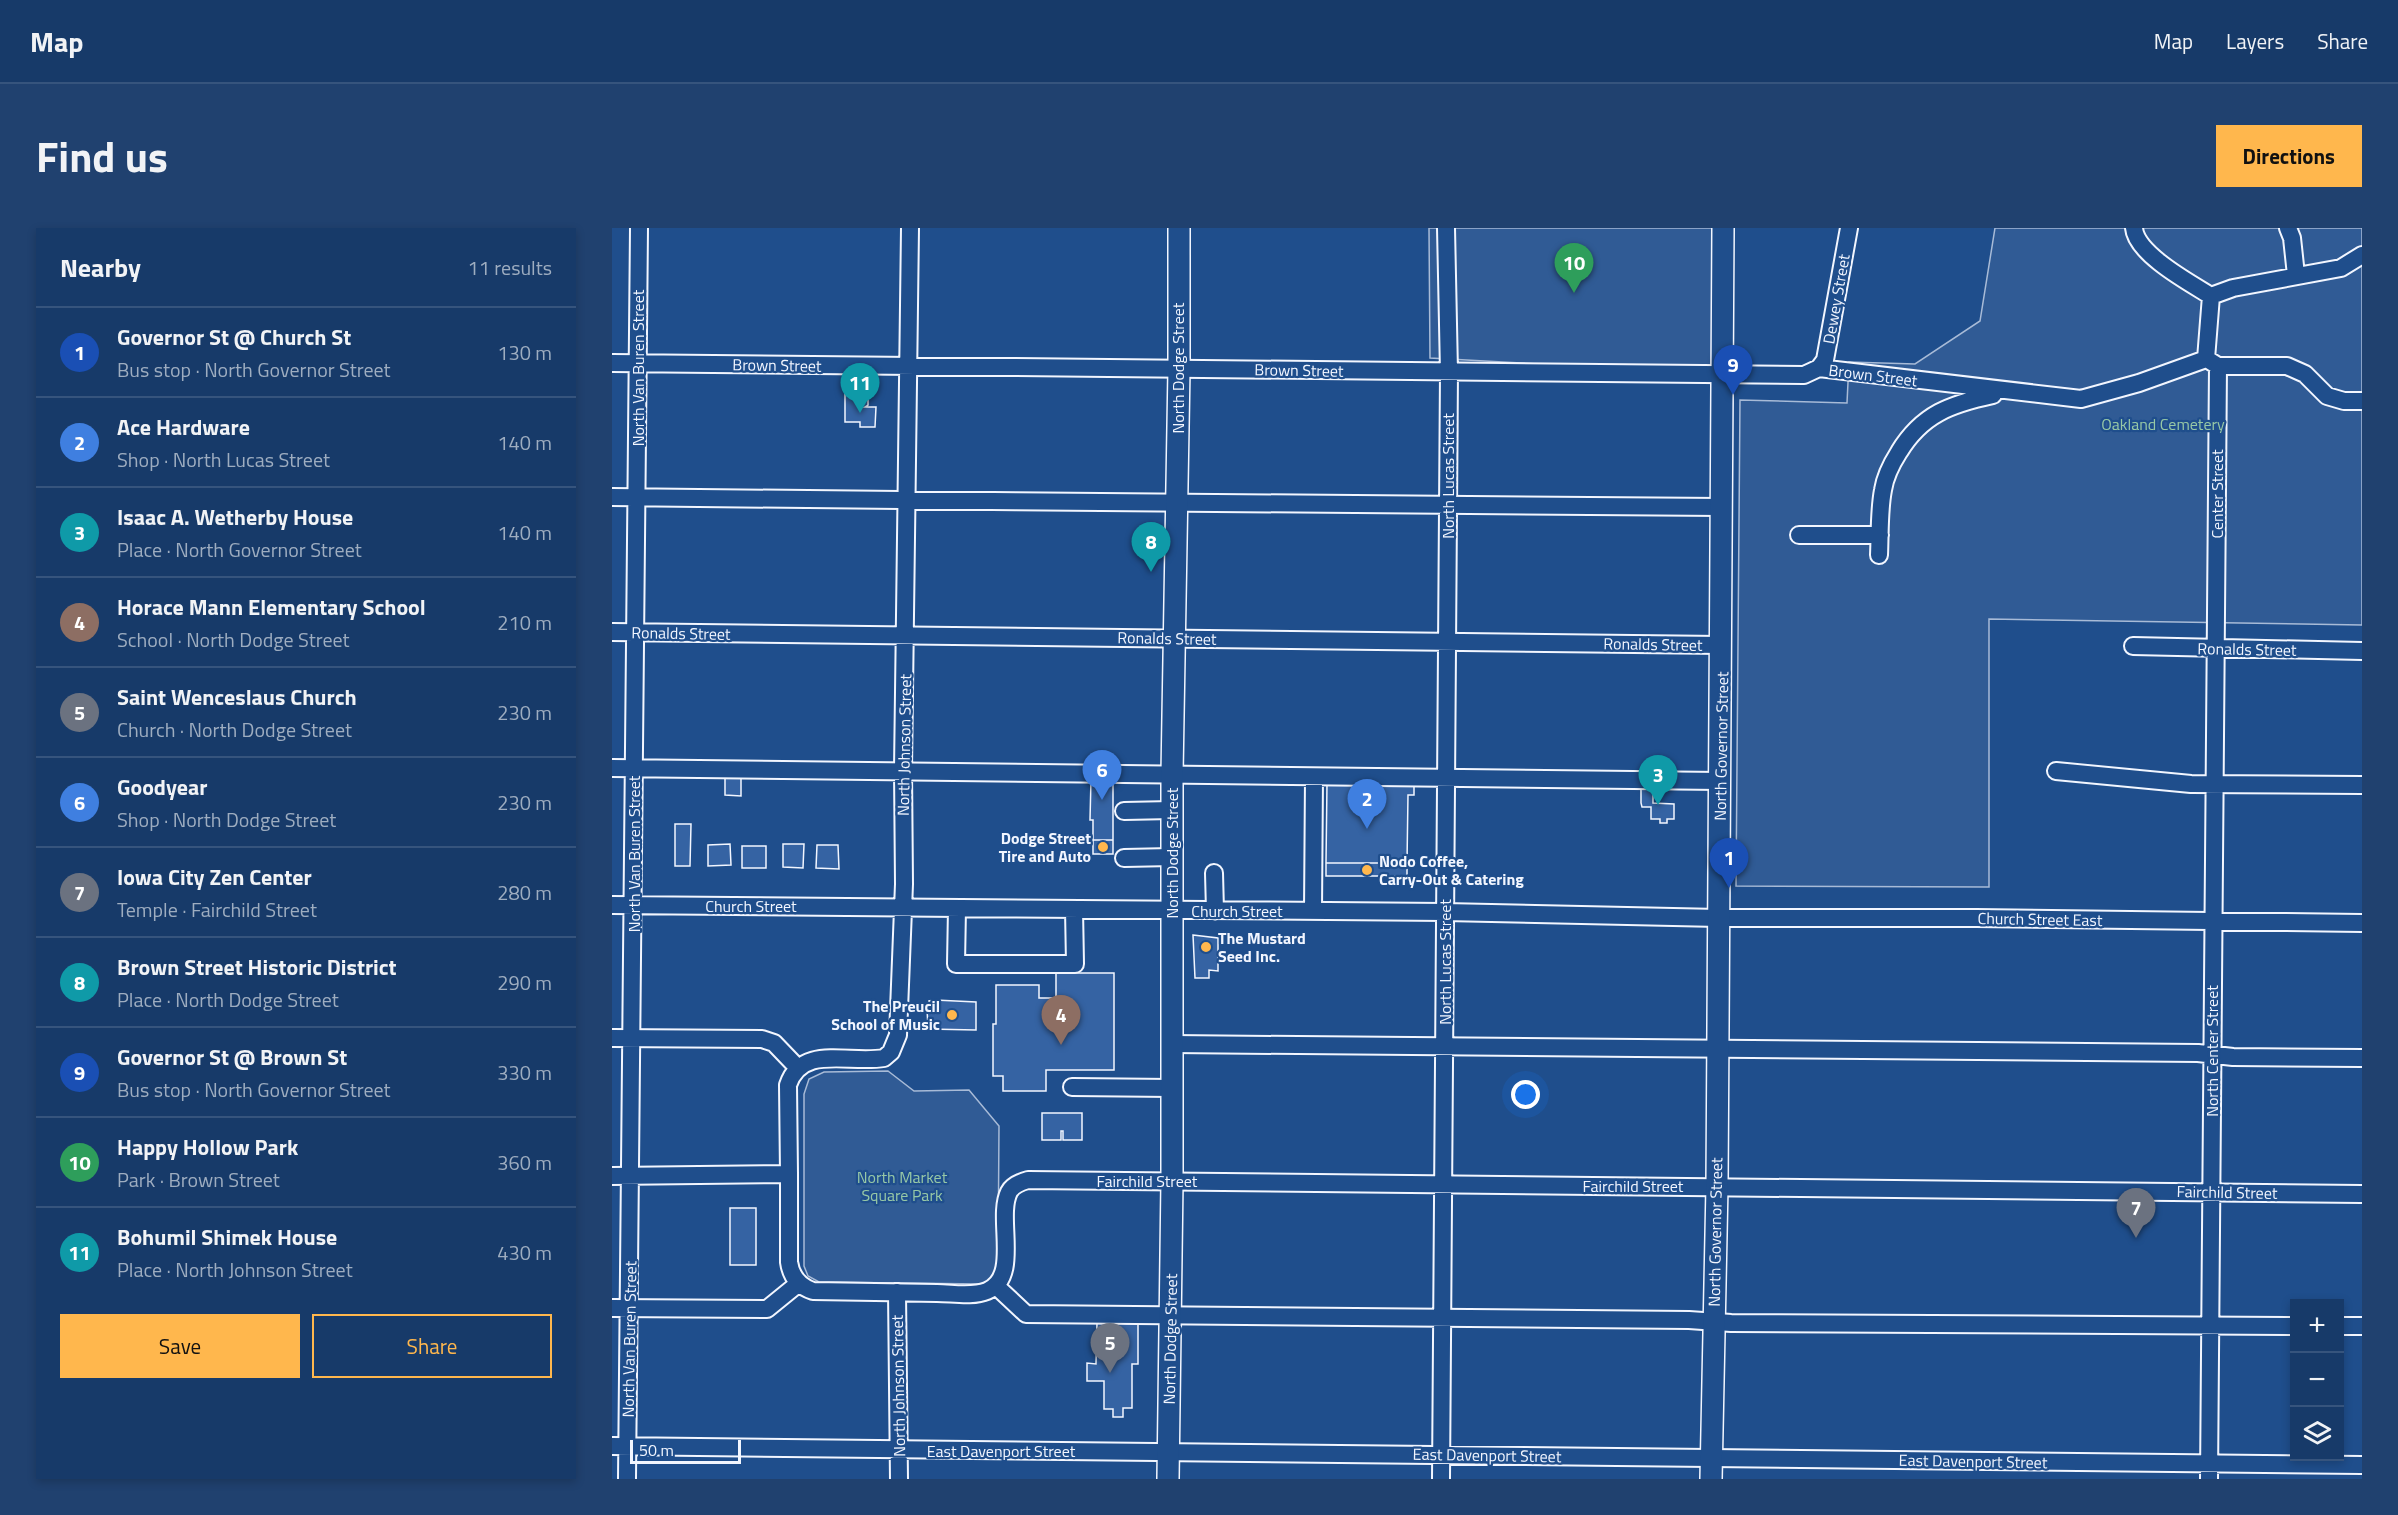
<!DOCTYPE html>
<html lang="en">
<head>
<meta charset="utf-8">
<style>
	:root { --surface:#173a69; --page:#20416f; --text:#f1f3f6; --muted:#9eadc0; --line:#36547d; --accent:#ffb74d }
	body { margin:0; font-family:"Titillium Web",sans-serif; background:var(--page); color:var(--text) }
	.controls { position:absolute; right:18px; bottom:18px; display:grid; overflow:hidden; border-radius:0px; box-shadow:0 3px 9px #0003 }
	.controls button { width:54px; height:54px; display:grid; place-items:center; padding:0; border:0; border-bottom:2px solid var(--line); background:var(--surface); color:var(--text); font:30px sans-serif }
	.scale { position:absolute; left:18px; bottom:15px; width:111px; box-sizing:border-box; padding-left:6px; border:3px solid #f2f6ff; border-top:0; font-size:16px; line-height:21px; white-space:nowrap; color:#f2f6ff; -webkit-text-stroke:4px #1f4e8c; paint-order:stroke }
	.you { position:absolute; left:914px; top:867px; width:21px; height:21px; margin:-15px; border:4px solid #fff; border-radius:50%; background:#1a73e8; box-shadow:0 0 0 9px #1a73e833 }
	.badge { display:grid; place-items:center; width:39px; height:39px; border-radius:50%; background:var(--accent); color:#fff; font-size:20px; font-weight:700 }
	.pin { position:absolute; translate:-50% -50px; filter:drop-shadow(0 2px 3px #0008) }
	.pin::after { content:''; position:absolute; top:32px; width:21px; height:18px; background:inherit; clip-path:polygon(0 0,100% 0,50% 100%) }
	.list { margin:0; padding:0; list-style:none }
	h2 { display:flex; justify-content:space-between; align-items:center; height:78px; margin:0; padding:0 24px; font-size:26px }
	h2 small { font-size:20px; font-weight:400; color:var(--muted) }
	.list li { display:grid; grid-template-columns:39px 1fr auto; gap:18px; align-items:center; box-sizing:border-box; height:90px; padding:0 24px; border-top:2px solid var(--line) }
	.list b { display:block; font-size:22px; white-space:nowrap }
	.list p { margin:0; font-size:20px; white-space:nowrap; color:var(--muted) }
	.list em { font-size:20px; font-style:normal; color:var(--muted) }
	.actions { display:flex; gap:12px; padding:18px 24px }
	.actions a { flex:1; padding:14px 0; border:2px solid var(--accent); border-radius:0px; text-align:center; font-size:21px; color:var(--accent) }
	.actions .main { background:var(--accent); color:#111 }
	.icon { flex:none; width:33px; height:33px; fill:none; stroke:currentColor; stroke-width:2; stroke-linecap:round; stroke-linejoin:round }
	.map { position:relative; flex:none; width:1750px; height:1251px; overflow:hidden; border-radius:0px }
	header { display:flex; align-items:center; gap:36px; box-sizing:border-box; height:84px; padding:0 30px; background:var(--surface); border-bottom:2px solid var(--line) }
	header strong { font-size:28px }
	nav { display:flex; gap:33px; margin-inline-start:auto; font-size:21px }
	.intro { display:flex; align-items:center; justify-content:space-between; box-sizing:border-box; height:144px; padding:0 36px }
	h1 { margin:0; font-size:42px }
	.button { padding:15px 27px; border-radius:0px; background:var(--accent); color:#111; font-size:21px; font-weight:700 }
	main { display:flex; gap:36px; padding:0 36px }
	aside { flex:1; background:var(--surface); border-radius:0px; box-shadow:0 3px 9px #0003 }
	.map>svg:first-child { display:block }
	.built { fill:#305b95; stroke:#a8bbd7; stroke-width:1.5 }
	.building { fill:#3563a3; stroke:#f2f6ff; stroke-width:1.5 }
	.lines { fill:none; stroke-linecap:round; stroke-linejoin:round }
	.minor-casing { stroke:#f2f6ff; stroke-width:20 }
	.major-casing { stroke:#f2f6ff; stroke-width:24 }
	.minor { stroke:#1f4e8c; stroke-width:16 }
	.major { stroke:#1f4e8c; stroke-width:21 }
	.poi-dot { fill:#ffb74d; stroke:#1f4e8c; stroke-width:2 }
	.labels { text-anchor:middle; stroke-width:4.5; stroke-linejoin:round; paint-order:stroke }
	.street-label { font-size:16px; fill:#f2f6ff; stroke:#1f4e8c }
	.park-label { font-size:16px; fill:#97c8a6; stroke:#1f4e8c }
	.poi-label { font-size:16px; font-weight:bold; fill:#f2f6ff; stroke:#1f4e8c; text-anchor:end }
</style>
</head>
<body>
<header>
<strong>Map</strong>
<nav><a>Map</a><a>Layers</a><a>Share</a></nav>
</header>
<div class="intro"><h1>Find us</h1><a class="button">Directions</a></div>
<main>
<aside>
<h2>Nearby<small>11 results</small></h2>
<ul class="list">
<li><span class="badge" style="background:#1a4fb4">1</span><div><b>Governor St @ Church St</b><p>Bus stop · North Governor Street</p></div><em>130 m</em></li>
<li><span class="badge" style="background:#3f7fe0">2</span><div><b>Ace Hardware</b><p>Shop · North Lucas Street</p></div><em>140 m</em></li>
<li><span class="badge" style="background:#0f9aa8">3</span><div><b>Isaac A. Wetherby House</b><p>Place · North Governor Street</p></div><em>140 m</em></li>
<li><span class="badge" style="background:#8d6e63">4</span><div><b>Horace Mann Elementary School</b><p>School · North Dodge Street</p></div><em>210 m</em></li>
<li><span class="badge" style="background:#6b7280">5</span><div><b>Saint Wenceslaus Church</b><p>Church · North Dodge Street</p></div><em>230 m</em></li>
<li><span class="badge" style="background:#3f7fe0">6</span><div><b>Goodyear</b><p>Shop · North Dodge Street</p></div><em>230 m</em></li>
<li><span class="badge" style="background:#6b7280">7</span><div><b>Iowa City Zen Center</b><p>Temple · Fairchild Street</p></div><em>280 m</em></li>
<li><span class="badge" style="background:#0f9aa8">8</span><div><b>Brown Street Historic District</b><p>Place · North Dodge Street</p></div><em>290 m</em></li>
<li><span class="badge" style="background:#1a4fb4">9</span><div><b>Governor St @ Brown St</b><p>Bus stop · North Governor Street</p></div><em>330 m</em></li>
<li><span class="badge" style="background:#2e9e5b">10</span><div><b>Happy Hollow Park</b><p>Park · Brown Street</p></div><em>360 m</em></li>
<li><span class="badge" style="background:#0f9aa8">11</span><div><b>Bohumil Shimek House</b><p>Place · North Johnson Street</p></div><em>430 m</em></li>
</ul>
<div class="actions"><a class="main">Save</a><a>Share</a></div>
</aside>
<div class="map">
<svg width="1750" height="1251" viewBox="0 0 1750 1251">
	<rect width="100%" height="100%" fill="#1f4e8c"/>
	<path class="built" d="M817,0H1104L1110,146L818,130Z
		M1383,0H1750V397L1377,391V659L1124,658L1128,172L1235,175L1237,134L1303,136L1368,93Z
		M276,843L302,863L357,862L387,898L386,1041L381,1052L369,1056L207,1054L196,1048L192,1038V866L197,851L212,844Z"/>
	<path class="building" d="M233,166H256V177L253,179H264L263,199H248V194H233Z
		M113,550H129V568L113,567Z
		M479,551H501V612H481V592H478Z
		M715,555H802V567H796L795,635H714Z
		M1029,560H1041V575L1062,576V591H1055V595H1048V591H1039V579H1030L1029,575Z
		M63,596H79L78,638H63Z
		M481,612H501V626H481Z
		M118,616L119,637L96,638V617Z
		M171,616H192L191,640L171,639Z
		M205,617H226L227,641L204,640Z
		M130,618H154V640H130Z
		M714,635H795V648H714Z
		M581,707L606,710V743L597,742V750H583Z
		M444,745H502V842H434V863H391V848H381V796H384V757H427V770H444Z
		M323,772L364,774V802L316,801L315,780H317V773Z
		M430,885H470V912H451V903H449V912H430Z
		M118,980H144V1037H118Z
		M485,1095H526V1136H520V1180H511V1189H501V1181H492V1153H475V1135L484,1136Z"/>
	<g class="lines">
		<defs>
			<path id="minor" d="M1522,0C1524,26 1578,55 1599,68
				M1676,0L1680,10L1684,47
				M1599,68L1621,60L1729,40L1750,27
				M1598,133L1606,138H1675L1693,146L1715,168L1732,173H1750
				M0,135L1192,147L1207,140L1469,171L1527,155L1594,131L1599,68
				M1207,140L1213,132L1237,0
				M0,269C370,272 740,279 1110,279
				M1187,307H1268
				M1267,327C1268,305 1267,283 1271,262C1273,249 1280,235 1287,224C1310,186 1339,176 1381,167
				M0,404L1109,417
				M1521,418L1750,423
				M0,540L1108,553
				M1444,543L1579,556L1750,557
				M512,583L560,582
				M512,630L560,629
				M602,645L603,683
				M0,677L833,684L1107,690H1364L1750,695
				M345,680L344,736H463L462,681
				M701,683L702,549
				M0,810L150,811L162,815L185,839
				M560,816L1586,825L1621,829L1750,830
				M460,859L560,860
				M177,946L176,857C190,816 236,836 272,830L279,824L286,807L292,656L291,542L298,0
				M0,948L177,946V1034C179,1048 186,1058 201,1063C242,1064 284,1064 325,1065C340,1065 361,1069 375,1063C409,1049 384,990 397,964C400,958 409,954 416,952L1750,966
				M384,1058L414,1086L1077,1092L1119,1095L1682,1098
				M285,1064L287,1251
				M0,1080L155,1081L187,1055
				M1728,1098H1750
				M0,1218L1750,1237
				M15,1251L27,0
				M829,1251L837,144L834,0
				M1597,1251L1606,138"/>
			<path id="major" d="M556,1251L560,953V546L567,141V0
				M1099,1251L1105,958L1111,0"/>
		</defs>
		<use href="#minor" class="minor-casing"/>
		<use href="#major" class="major-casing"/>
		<use href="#minor" class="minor"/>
		<use href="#major" class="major"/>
	</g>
	<g class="poi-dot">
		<circle cx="491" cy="619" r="6"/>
		<circle cx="755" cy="642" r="6"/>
		<circle cx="594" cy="719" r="6"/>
		<circle cx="340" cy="787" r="6"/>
	</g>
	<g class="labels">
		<g class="street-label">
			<text transform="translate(1224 71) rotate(-80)" y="6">Dewey Street</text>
			<text transform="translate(165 137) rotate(1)" y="6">Brown Street</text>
			<text transform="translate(26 140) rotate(-90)" y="6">North Van Buren Street</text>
			<text transform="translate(566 140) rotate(-90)" y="6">North Dodge Street</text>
			<text transform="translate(687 142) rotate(1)" y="6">Brown Street</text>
			<text transform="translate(1261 147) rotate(7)" y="6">Brown Street</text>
			<text transform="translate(836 248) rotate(-90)" y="6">North Lucas Street</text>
			<text transform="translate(1605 266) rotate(-90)" y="6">Center Street</text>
			<text transform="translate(69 405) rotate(1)" y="6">Ronalds Street</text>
			<text transform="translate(555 410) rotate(1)" y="6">Ronalds Street</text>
			<text transform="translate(1041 416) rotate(1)" y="6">Ronalds Street</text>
			<text transform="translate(1635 421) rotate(1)" y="6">Ronalds Street</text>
			<text transform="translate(292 517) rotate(-89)" y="6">North Johnson Street</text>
			<text transform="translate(1109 518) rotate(-89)" y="6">North Governor Street</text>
			<text transform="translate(560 625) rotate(-90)" y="6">North Dodge Street</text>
			<text transform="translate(22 626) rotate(-90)" y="6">North Van Buren Street</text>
			<text x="139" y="684">Church Street</text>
			<text x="625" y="689">Church Street</text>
			<text transform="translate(1428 691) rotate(1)" y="6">Church Street East</text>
			<text transform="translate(833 734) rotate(-90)" y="6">North Lucas Street</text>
			<text transform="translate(1600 823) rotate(-90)" y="6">North Center Street</text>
			<text x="535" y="959">Fairchild Street</text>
			<text x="1021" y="964">Fairchild Street</text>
			<text transform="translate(1615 964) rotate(1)" y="6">Fairchild Street</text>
			<text transform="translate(1103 1004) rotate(-89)" y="6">North Governor Street</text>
			<text transform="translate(17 1111) rotate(-89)" y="6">North Van Buren Street</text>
			<text transform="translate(558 1111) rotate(-89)" y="6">North Dodge Street</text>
			<text transform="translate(286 1158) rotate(-91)" y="6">North Johnson Street</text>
			<text x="389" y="1229">East Davenport Street</text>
			<text transform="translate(875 1227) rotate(1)" y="6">East Davenport Street</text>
			<text transform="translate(1361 1233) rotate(1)" y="6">East Davenport Street</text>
		</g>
		<g class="park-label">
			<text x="1551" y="202">Oakland Cemetery</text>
			<text x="290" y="955">North Market<tspan x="290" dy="18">Square Park</tspan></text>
		</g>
		<g class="poi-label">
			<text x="479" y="616">Dodge Street<tspan x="479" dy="18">Tire and Auto</tspan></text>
			<text x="767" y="639" text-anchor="start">Nodo Coffee,<tspan x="767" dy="18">Carry-Out &amp; Catering</tspan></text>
			<text x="606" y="716" text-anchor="start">The Mustard<tspan x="606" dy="18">Seed Inc.</tspan></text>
			<text x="328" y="784">The Preucil<tspan x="328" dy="18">School of Music</tspan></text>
		</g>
	</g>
</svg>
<div class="controls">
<button>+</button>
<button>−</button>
<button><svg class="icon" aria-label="layers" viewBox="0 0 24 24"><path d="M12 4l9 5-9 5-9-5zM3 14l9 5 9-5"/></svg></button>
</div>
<div class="scale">50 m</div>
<div class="you"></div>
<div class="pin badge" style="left:1117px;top:660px;background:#1a4fb4">1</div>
<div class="pin badge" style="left:755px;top:601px;background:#3f7fe0">2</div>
<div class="pin badge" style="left:1046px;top:577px;background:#0f9aa8">3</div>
<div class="pin badge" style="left:449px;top:817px;background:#8d6e63">4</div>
<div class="pin badge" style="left:498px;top:1145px;background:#6b7280">5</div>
<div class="pin badge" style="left:490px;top:572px;background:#3f7fe0">6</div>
<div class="pin badge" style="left:1524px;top:1010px;background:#6b7280">7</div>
<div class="pin badge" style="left:539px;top:344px;background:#0f9aa8">8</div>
<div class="pin badge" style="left:1121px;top:167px;background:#1a4fb4">9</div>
<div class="pin badge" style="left:962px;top:65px;background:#2e9e5b">10</div>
<div class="pin badge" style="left:248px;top:185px;background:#0f9aa8">11</div>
</div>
</main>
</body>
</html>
